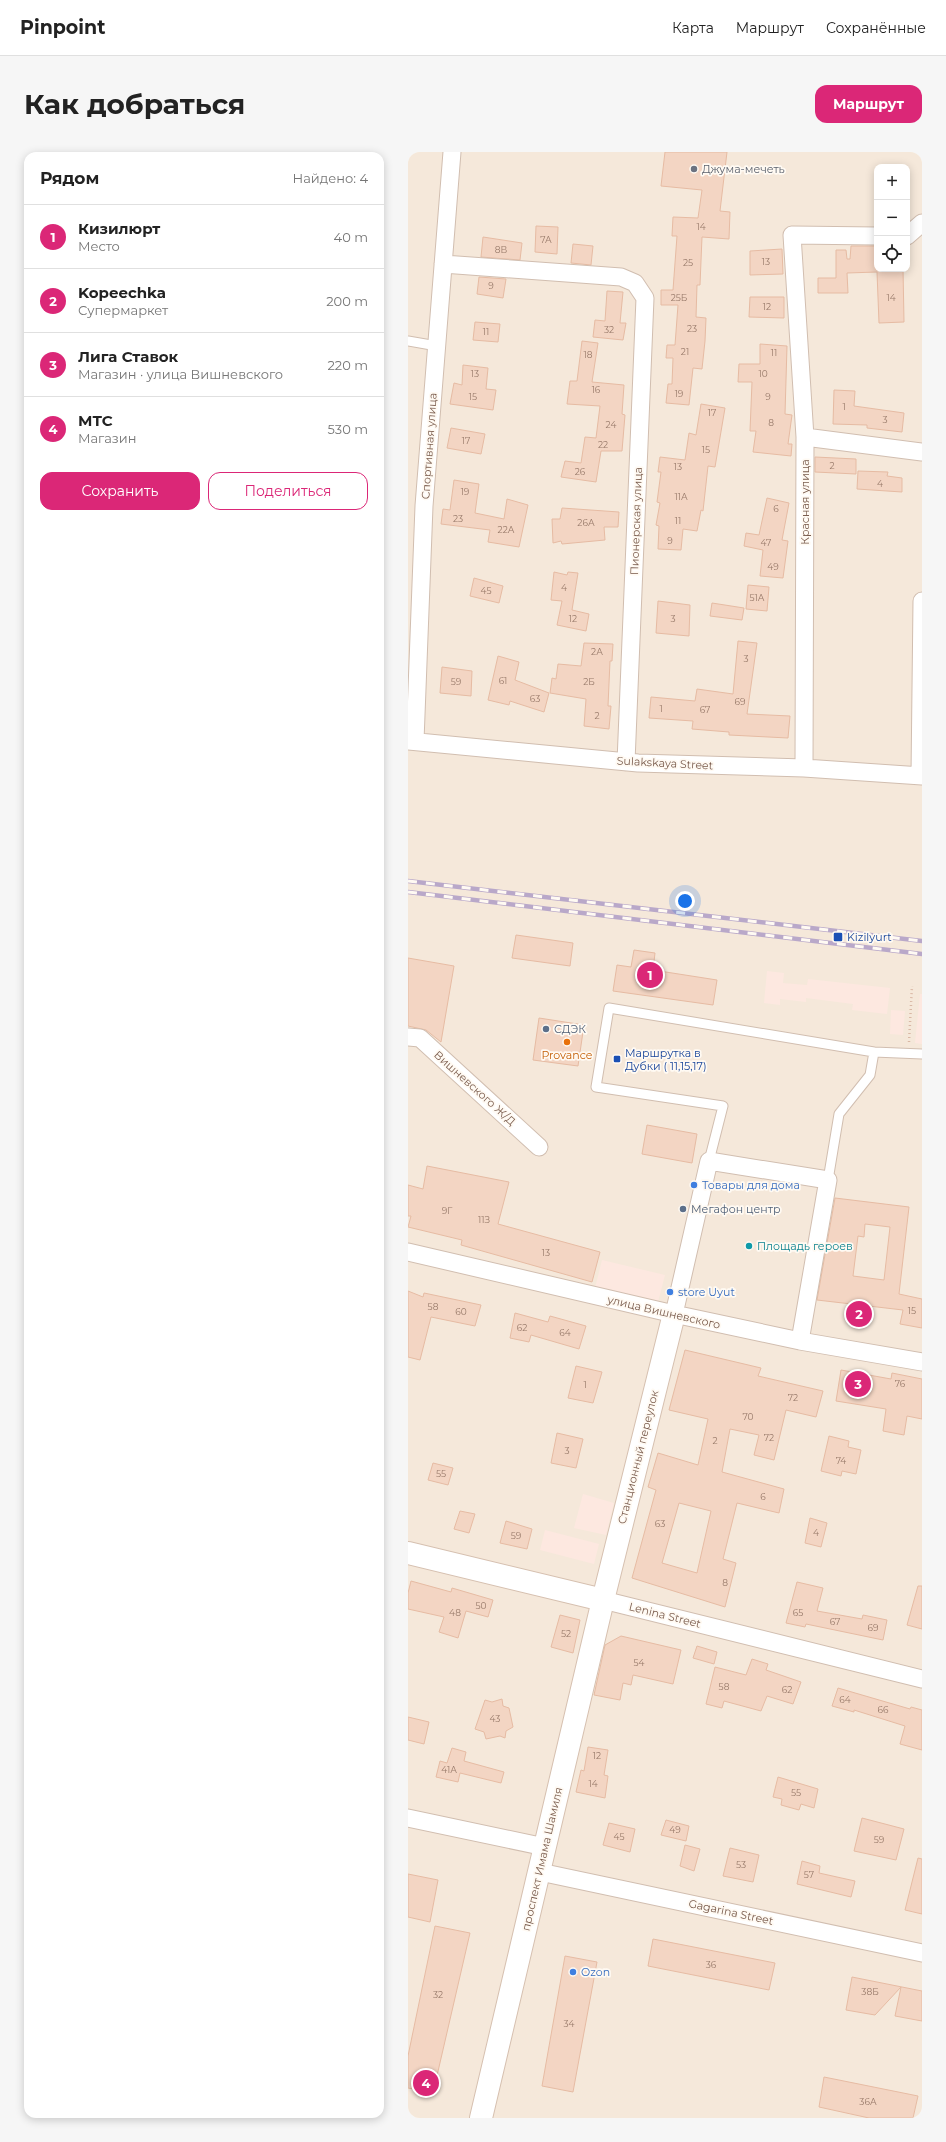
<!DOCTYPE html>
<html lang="ru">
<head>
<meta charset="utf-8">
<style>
	:root { --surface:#fff; --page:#f6f6f6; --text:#222; --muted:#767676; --line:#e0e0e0; --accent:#db2777 }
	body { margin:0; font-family:Montserrat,sans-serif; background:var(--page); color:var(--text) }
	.controls { position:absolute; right:12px; top:12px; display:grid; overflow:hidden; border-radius:8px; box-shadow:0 2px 10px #0003 }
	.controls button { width:36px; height:36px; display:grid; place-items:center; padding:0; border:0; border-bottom:1px solid var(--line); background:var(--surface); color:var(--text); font:20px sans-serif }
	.you { position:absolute; left:277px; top:749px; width:14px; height:14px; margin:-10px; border:3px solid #fff; border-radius:50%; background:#1a73e8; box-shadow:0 0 0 6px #1a73e833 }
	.badge { display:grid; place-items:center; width:26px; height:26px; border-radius:50%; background:var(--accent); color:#fff; font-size:13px; font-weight:700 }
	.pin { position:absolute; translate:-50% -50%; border:2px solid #fff; box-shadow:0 1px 4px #0006 }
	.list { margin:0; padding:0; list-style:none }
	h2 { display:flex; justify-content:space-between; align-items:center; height:52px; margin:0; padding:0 16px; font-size:17px }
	h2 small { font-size:13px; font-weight:400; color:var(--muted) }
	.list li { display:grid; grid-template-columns:26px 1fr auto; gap:12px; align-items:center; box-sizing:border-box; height:64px; padding:0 16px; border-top:1px solid var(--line) }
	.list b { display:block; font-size:15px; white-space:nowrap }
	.list p { margin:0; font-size:13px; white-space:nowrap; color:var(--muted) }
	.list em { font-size:13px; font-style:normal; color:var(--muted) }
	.actions { display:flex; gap:8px; padding:12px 16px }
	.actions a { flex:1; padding:9px 0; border:1px solid var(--accent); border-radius:12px; text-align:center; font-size:14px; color:var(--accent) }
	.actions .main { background:var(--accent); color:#fff }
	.icon { flex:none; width:22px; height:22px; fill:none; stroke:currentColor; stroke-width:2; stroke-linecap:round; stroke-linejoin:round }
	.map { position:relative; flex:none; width:514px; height:1966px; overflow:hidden; border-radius:12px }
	header { display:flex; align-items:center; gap:24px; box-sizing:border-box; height:56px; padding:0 20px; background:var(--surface); border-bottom:1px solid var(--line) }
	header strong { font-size:19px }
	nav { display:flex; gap:22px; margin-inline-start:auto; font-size:14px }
	.intro { display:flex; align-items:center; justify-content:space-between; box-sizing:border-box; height:96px; padding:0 24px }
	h1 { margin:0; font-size:28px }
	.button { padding:10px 18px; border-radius:12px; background:var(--accent); color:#fff; font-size:14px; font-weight:700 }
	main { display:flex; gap:24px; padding:0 24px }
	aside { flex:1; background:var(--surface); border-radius:12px; box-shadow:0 2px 10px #0003 }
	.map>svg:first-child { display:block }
	.residential { fill:#f5e8da; fill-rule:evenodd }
	.commercial { fill:#fde8e0 }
	.building { fill:#f3d5c3; stroke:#e6bba3; fill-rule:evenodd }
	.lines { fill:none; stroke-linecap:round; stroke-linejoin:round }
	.lane-casing { stroke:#d1beb0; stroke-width:11 }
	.street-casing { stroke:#d1beb0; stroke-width:19 }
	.secondary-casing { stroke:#d6c0b0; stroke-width:24 }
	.path { stroke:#d9b8a5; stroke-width:2.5; stroke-dasharray:1 3; stroke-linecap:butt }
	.lane { stroke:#fff; stroke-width:9 }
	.street { stroke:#fff; stroke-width:17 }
	.secondary { stroke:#fff; stroke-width:22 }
	.rail-casing { stroke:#b9a8c9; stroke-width:4.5 }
	.rail { stroke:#fffaf3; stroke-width:3; stroke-dasharray:9; stroke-linecap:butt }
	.worship-dot { fill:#6b7280; stroke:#fffaf3; stroke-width:1.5 }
	.transit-dot { fill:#1a4fb4; stroke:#fffaf3; stroke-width:1.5 }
	.service-dot { fill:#5c6f8a; stroke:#fffaf3; stroke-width:1.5 }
	.food-dot { fill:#e8710a; stroke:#fffaf3; stroke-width:1.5 }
	.shop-dot { fill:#3f7fe0; stroke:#fffaf3; stroke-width:1.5 }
	.culture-dot { fill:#0f9aa8; stroke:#fffaf3; stroke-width:1.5 }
	.labels { text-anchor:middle; stroke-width:3.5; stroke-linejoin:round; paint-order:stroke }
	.number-label { font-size:9px; fill:#987a6a }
	.worship-label { font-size:11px; fill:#5b616d; stroke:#fffaf3; text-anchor:start }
	.street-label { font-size:11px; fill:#7a5c4d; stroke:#fffaf3 }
	.transit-label { font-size:11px; fill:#164399; stroke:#fffaf3; text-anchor:start }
	.service-label { font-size:11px; fill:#4e5e75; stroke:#fffaf3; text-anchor:start }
	.food-label { font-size:11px; fill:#c56008; stroke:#fffaf3 }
	.shop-label { font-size:11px; fill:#366cbe; stroke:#fffaf3; text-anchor:start }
	.culture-label { font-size:11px; fill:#0d838f; stroke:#fffaf3; text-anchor:start }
</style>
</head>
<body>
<header>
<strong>Pinpoint</strong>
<nav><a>Карта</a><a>Маршрут</a><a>Сохранённые</a></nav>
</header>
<div class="intro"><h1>Как добраться</h1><a class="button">Маршрут</a></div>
<main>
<aside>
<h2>Рядом<small>Найдено: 4</small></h2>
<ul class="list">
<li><span class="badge">1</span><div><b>Кизилюрт</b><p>Место</p></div><em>40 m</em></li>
<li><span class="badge">2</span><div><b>Kopeechka</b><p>Супермаркет</p></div><em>200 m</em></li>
<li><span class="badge">3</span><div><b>Лига Ставок</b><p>Магазин · улица Вишневского</p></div><em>220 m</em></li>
<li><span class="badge">4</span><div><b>МТС</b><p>Магазин</p></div><em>530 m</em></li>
</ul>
<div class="actions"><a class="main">Сохранить</a><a>Поделиться</a></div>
</aside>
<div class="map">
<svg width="514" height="1966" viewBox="0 0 514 1966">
	<rect width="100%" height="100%" fill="#fdf6ec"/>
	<path class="residential" d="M0,0H514V1966H0ZM469,15H499V117H469Z"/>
	<path class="commercial" d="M359,819L376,821L375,831L399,833L400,827L482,836L479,862L444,858L445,852L398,846V850L372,847V853L356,851Z
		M512,842H514V892L507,891Z
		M483,858L497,859L495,883L482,882Z
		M194,1108L257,1123L250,1150L187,1136Z
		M175,1342L206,1351L198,1383L166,1376Z
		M137,1378L191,1392L186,1412L132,1398Z"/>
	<path class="building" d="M257,0H319L312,59L322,60L321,87L294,85L292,133H289L288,165L298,166L297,189L294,217L285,216L281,253L258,251L260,232H264L265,206H258L259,193H267L270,153H253V138H265L269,84H264L265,65L290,66L294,38L253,34Z
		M128,74L150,75L149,102L127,100Z
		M75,85L114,91L112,108L73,105Z
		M165,92L185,94L183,113L163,111Z
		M443,94H469V117H495L496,170L471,171L469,120L439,121L440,141H410V126H428V98H438L439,107H442Z
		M374,97L375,122L342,123V99Z
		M71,125L98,127L95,146L69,142Z
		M199,139L215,140L212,171H218L215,188L185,185L187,168L197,169Z
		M342,145H376V166L341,165Z
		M67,170L92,172L90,190L65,188Z
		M174,189L190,191L184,230L216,233L214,262L217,263L214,299H193L188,330L153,325L157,309L173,311L177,285L188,286L192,254L159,252L162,229H169Z
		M352,192L379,194L377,262L384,263L380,292H384L383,304L345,300L348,279H342L344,230H330L331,212H352Z
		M55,213L80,216L78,237L88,238L85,258L42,252L46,231L54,233Z
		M426,238L447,239L446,254L496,261L494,280L459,276V273L425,272Z
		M293,252L317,256L307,315L300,314L295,359L293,358L289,379L275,377L273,398L250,397L251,374L248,373L252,351L249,350L253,320H250L252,305L277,308L281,281L288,283Z
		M43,276L77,282L73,302L39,296Z
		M407,305L448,307V322L407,320Z
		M450,319L480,320L479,324L494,326V340L449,337Z
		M46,328L71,332L67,361L96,367L99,347L120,353L111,395L80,390L82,378L33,372L35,357L42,358Z
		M359,346L381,351L374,388L380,389L375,426L352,424L355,398L336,394L338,381L351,383Z
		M154,356L211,360L210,375H196L197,388L154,392L153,389L145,391L144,367H152Z
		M146,420L159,423L160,420L170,421L164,458L181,462L178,479L149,473L154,449L143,448Z
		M66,426L95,434L91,451L62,444Z
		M340,433L361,435L359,459L338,457Z
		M250,449L282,453L281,484L248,481Z
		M304,451L336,456L334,468L302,464Z
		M330,489L349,491L339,562L382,564L380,586L321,583V580L284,577L285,569L241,566L243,545L287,549L289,537L325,542Z
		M176,491L205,492L204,509H202L200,554H203L201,577L176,574L178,547L142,541L144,526L148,527L150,512L173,514Z
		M90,504L111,510L107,528L141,541L136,560L102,549L101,553L80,548Z
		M34,515L64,519L63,544L32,541Z
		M108,783L165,791L162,814L104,806Z
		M226,798L247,801L245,818L309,828L305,853L205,839L209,813L223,815Z
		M0,806L46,814L33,890L18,878L0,874Z
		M131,866L176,873L170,914L125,908Z
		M239,973L289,982L284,1011L234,1002Z
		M19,1014L101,1030L90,1072L192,1100L184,1130L53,1093L54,1088L0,1075L3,1064H0V1033L15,1037Z
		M427,1046L501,1055L491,1142L514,1147V1176L492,1172L495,1158L409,1148ZM457,1072L482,1075L476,1128L445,1124L450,1084L456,1085Z
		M0,1139L15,1145L16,1141L73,1153L67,1174L23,1165L12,1208L0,1205Z
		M107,1161L140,1170L142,1164L178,1174L171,1197L123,1183L121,1190L102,1186Z
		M277,1198L353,1216L350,1224L415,1239L408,1265L378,1258L366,1308L346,1303L351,1283L322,1277L314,1320L376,1337L371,1361L329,1351L315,1407L328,1411L317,1455L224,1426L248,1338L240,1335L250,1301L290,1313L300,1267L261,1258ZM271,1351L303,1359L289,1421L254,1411Z
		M168,1214L194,1220L185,1251L160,1246Z
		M433,1218L483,1227L484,1221L514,1227V1267L499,1264L496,1283L475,1279L478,1257L428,1249Z
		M149,1281L175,1287L168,1316L143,1311Z
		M421,1284L441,1289L440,1295L453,1298L448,1322L434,1319L433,1324L413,1319Z
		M25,1311L45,1316L40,1333L20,1328Z
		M52,1359L67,1362L61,1381L46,1377Z
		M402,1366L419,1371L413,1395L397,1391Z
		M98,1369L124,1377L119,1397L92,1391Z
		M3,1429L43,1440L44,1436L85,1448L80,1465L58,1459L50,1486L31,1480L36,1465L0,1457V1441Z
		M389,1430L415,1436L409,1459L454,1467L455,1463L479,1468L475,1488L398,1472L397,1475L378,1471Z
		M510,1434H514V1477L499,1473Z
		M152,1463L172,1468L165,1501L143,1495Z
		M213,1484L273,1498L265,1532L225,1523L223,1533L215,1531L212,1548L186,1543L197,1493Z
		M289,1494L309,1500L306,1512L285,1506Z
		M344,1507L360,1512L358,1518L393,1530L385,1552L359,1544L353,1559L316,1549L314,1556L298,1552L307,1515L338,1523Z
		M430,1536L502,1557L503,1555L514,1558V1598L492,1592L497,1574L446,1558V1560L424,1554Z
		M94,1547L95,1554L101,1556L105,1575L98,1579L97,1586L92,1584L78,1587L76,1580L67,1577L77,1548L84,1550Z
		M0,1565L21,1570L16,1592L0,1588Z
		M180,1595L200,1598L196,1623L200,1624L197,1646L168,1640L173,1618L176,1619Z
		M44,1596L58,1600L56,1609L96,1620L93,1631L52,1621L50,1630L28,1625L32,1609L39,1611Z
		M370,1625L410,1637L406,1656L393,1652L391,1658L373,1653L374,1647L365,1645Z
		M454,1666L496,1677L488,1708L446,1699Z
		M258,1668L281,1674L278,1689L253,1683Z
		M201,1671L227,1677L222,1700L195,1693Z
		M277,1693L292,1697L286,1719L272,1714Z
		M322,1696L351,1703L345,1730L315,1724Z
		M510,1706L514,1707V1762L497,1758Z
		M394,1709L412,1714L411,1721L447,1729L443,1745L389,1732Z
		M0,1722L30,1728L22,1770L0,1765Z
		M27,1774L62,1781L25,1941L0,1936V1904Z
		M245,1787L367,1811L361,1838L240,1814Z
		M157,1804L189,1810L165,1940L134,1934Z
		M444,1825L514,1839V1869L487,1864L493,1835L467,1863L438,1858Z
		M416,1925L510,1944L505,1966H461L411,1955Z"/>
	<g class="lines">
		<defs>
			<path id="lane" d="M0,189L29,194
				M466,900L514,902
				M301,1009L315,954L188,935L201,856L466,900L462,923L431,962L420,1028"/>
			<path id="street" d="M499,84L514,71
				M35,112L213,125L227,131L237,146L218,610
				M397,285L514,300
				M0,589L230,611L396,616L514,624
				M7,589L16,354L44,0
				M396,616L397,285L384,83L469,84
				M512,624L514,449
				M0,885L12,886L131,995
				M0,1100L266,1162L392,1189L514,1210
				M266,1162L301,1009L420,1028L392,1189
				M195,1448L514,1527
				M0,1666L137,1695
				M132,1720L514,1801"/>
			<path id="secondary" d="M0,1401L195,1448
				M73,1966L195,1448L266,1162"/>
		</defs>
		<use href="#lane" class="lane-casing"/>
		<use href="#street" class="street-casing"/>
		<use href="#secondary" class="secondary-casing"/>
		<path class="path" d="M501,890L504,834"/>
		<use href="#lane" class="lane"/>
		<use href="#street" class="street"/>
		<use href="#secondary" class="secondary"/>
		<defs>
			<path id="rail" d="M0,729L514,789
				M0,740L514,802"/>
		</defs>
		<use href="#rail" class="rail-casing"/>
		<use href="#rail" class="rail"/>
	</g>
	<circle class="worship-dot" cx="286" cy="17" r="4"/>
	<g class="transit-dot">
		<rect x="425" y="780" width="10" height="10" rx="2"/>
		<rect x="205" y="903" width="8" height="8" rx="2"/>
	</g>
	<g class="service-dot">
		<circle cx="138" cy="877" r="4"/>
		<circle cx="275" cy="1057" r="4"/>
	</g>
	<circle class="food-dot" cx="159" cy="890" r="4"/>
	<g class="shop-dot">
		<circle cx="286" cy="1033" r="4"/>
		<circle cx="262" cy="1140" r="4"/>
		<circle cx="165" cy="1820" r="4"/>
	</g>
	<circle class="culture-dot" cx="341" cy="1094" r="4"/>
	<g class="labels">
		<g class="number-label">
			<text x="293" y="78">14</text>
			<text x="138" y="91">7А</text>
			<text x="93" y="101">8В</text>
			<text x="358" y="113">13</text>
			<text x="280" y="114">25</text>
			<text x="83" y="137">9</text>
			<text x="271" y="149">25Б</text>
			<text x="483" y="149">14</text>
			<text x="359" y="158">12</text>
			<text x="284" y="180">23</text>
			<text x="201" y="181">32</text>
			<text x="78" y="183">11</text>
			<text x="277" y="203">21</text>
			<text x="366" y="204">11</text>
			<text x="180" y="206">18</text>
			<text x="67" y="225">13</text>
			<text x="355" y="225">10</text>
			<text x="188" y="241">16</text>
			<text x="271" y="245">19</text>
			<text x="65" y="248">15</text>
			<text x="360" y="248">9</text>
			<text x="436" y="258">1</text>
			<text x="304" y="264">17</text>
			<text x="477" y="271">3</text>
			<text x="363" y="274">8</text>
			<text x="203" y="276">24</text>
			<text x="58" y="292">17</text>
			<text x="195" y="296">22</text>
			<text x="298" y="301">15</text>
			<text x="424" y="317">2</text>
			<text x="270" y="318">13</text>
			<text x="172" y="323">26</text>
			<text x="472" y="335">4</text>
			<text x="57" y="343">19</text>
			<text x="273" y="348">11А</text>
			<text x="368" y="360">6</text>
			<text x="50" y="370">23</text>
			<text x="270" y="372">11</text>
			<text x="178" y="374">26А</text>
			<text x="98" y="381">22А</text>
			<text x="262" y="392">9</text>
			<text x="358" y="394">47</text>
			<text x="365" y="418">49</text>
			<text x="156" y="439">4</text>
			<text x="78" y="442">45</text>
			<text x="349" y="449">51А</text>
			<text x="165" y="470">12</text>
			<text x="265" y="470">3</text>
			<text x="189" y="503">2А</text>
			<text x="338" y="510">3</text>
			<text x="95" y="532">61</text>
			<text x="48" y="533">59</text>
			<text x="181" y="533">2Б</text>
			<text x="127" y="550">63</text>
			<text x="332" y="553">69</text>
			<text x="253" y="560">1</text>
			<text x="297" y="561">67</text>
			<text x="189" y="567">2</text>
			<text x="39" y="1062">9Г</text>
			<text x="76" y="1071">11З</text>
			<text x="138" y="1104">13</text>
			<text x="25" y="1158">58</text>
			<text x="504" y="1162">15</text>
			<text x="53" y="1163">60</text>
			<text x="114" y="1179">62</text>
			<text x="157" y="1184">64</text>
			<text x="492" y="1235">76</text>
			<text x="177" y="1236">1</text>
			<text x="385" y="1249">72</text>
			<text x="340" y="1268">70</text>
			<text x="361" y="1289">72</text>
			<text x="307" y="1292">2</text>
			<text x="159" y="1302">3</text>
			<text x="433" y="1312">74</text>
			<text x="33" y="1325">55</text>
			<text x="355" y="1348">6</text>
			<text x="252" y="1375">63</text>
			<text x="408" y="1384">4</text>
			<text x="108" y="1387">59</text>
			<text x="317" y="1434">8</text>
			<text x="73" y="1457">50</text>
			<text x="47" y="1464">48</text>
			<text x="390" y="1464">65</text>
			<text x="427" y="1473">67</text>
			<text x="465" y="1479">69</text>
			<text x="158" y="1485">52</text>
			<text x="231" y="1514">54</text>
			<text x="316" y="1538">58</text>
			<text x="379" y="1541">62</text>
			<text x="437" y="1551">64</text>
			<text x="475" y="1561">66</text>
			<text x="87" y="1570">43</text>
			<text x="189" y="1607">12</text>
			<text x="41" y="1621">41А</text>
			<text x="185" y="1635">14</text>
			<text x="388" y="1644">55</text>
			<text x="267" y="1681">49</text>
			<text x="211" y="1688">45</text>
			<text x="471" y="1691">59</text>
			<text x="333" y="1716">53</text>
			<text x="401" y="1726">57</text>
			<text x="303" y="1816">36</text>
			<text x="462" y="1843">38Б</text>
			<text x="30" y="1846">32</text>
			<text x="161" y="1875">34</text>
			<text x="460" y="1953">36А</text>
		</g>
		<g class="worship-label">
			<text x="294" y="21">Джума-мечеть</text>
		</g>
		<g class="street-label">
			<text transform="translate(21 294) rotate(-86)" y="4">Спортивная улица</text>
			<text transform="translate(397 350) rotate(-90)" y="4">Красная улица</text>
			<text transform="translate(228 369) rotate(-88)" y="4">Пионерская улица</text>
			<text transform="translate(257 611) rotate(3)" y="4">Sulakskaya Street</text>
			<text transform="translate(67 936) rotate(42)" y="4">Вишневского Ж/Д</text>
			<text transform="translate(256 1160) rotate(13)" y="4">улица Вишневского</text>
			<text transform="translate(230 1305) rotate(-76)" y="4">Станционный переулок</text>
			<text transform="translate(257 1463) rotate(14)" y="4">Lenina Street</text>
			<text transform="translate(134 1707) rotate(-77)" y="4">проспект Имама Шамиля</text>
			<text transform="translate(323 1760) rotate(12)" y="4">Gagarina Street</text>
		</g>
		<g class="transit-label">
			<text x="439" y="789">Kizilyurt</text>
			<text x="217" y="905">Маршрутка в<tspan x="217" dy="13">Дубки ( 11,15,17)</tspan></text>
		</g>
		<g class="service-label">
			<text x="146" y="881">СДЭК</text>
			<text x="283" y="1061">Мегафон центр</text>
		</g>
		<g class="food-label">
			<text x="159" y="907">Provance</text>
		</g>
		<g class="shop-label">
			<text x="294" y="1037">Товары для дома</text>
			<text x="270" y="1144">store Uyut</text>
			<text x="173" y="1824">Ozon</text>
		</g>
		<g class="culture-label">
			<text x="349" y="1098">Площадь героев</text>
		</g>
	</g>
</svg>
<div class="controls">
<button>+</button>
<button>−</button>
<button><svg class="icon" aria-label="locate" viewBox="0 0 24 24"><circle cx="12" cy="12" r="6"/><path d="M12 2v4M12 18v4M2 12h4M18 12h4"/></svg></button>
</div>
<div class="you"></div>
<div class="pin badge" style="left:242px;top:823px">1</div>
<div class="pin badge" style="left:451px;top:1162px">2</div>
<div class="pin badge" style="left:450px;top:1232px">3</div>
<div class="pin badge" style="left:18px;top:1931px">4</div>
</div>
</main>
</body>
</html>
